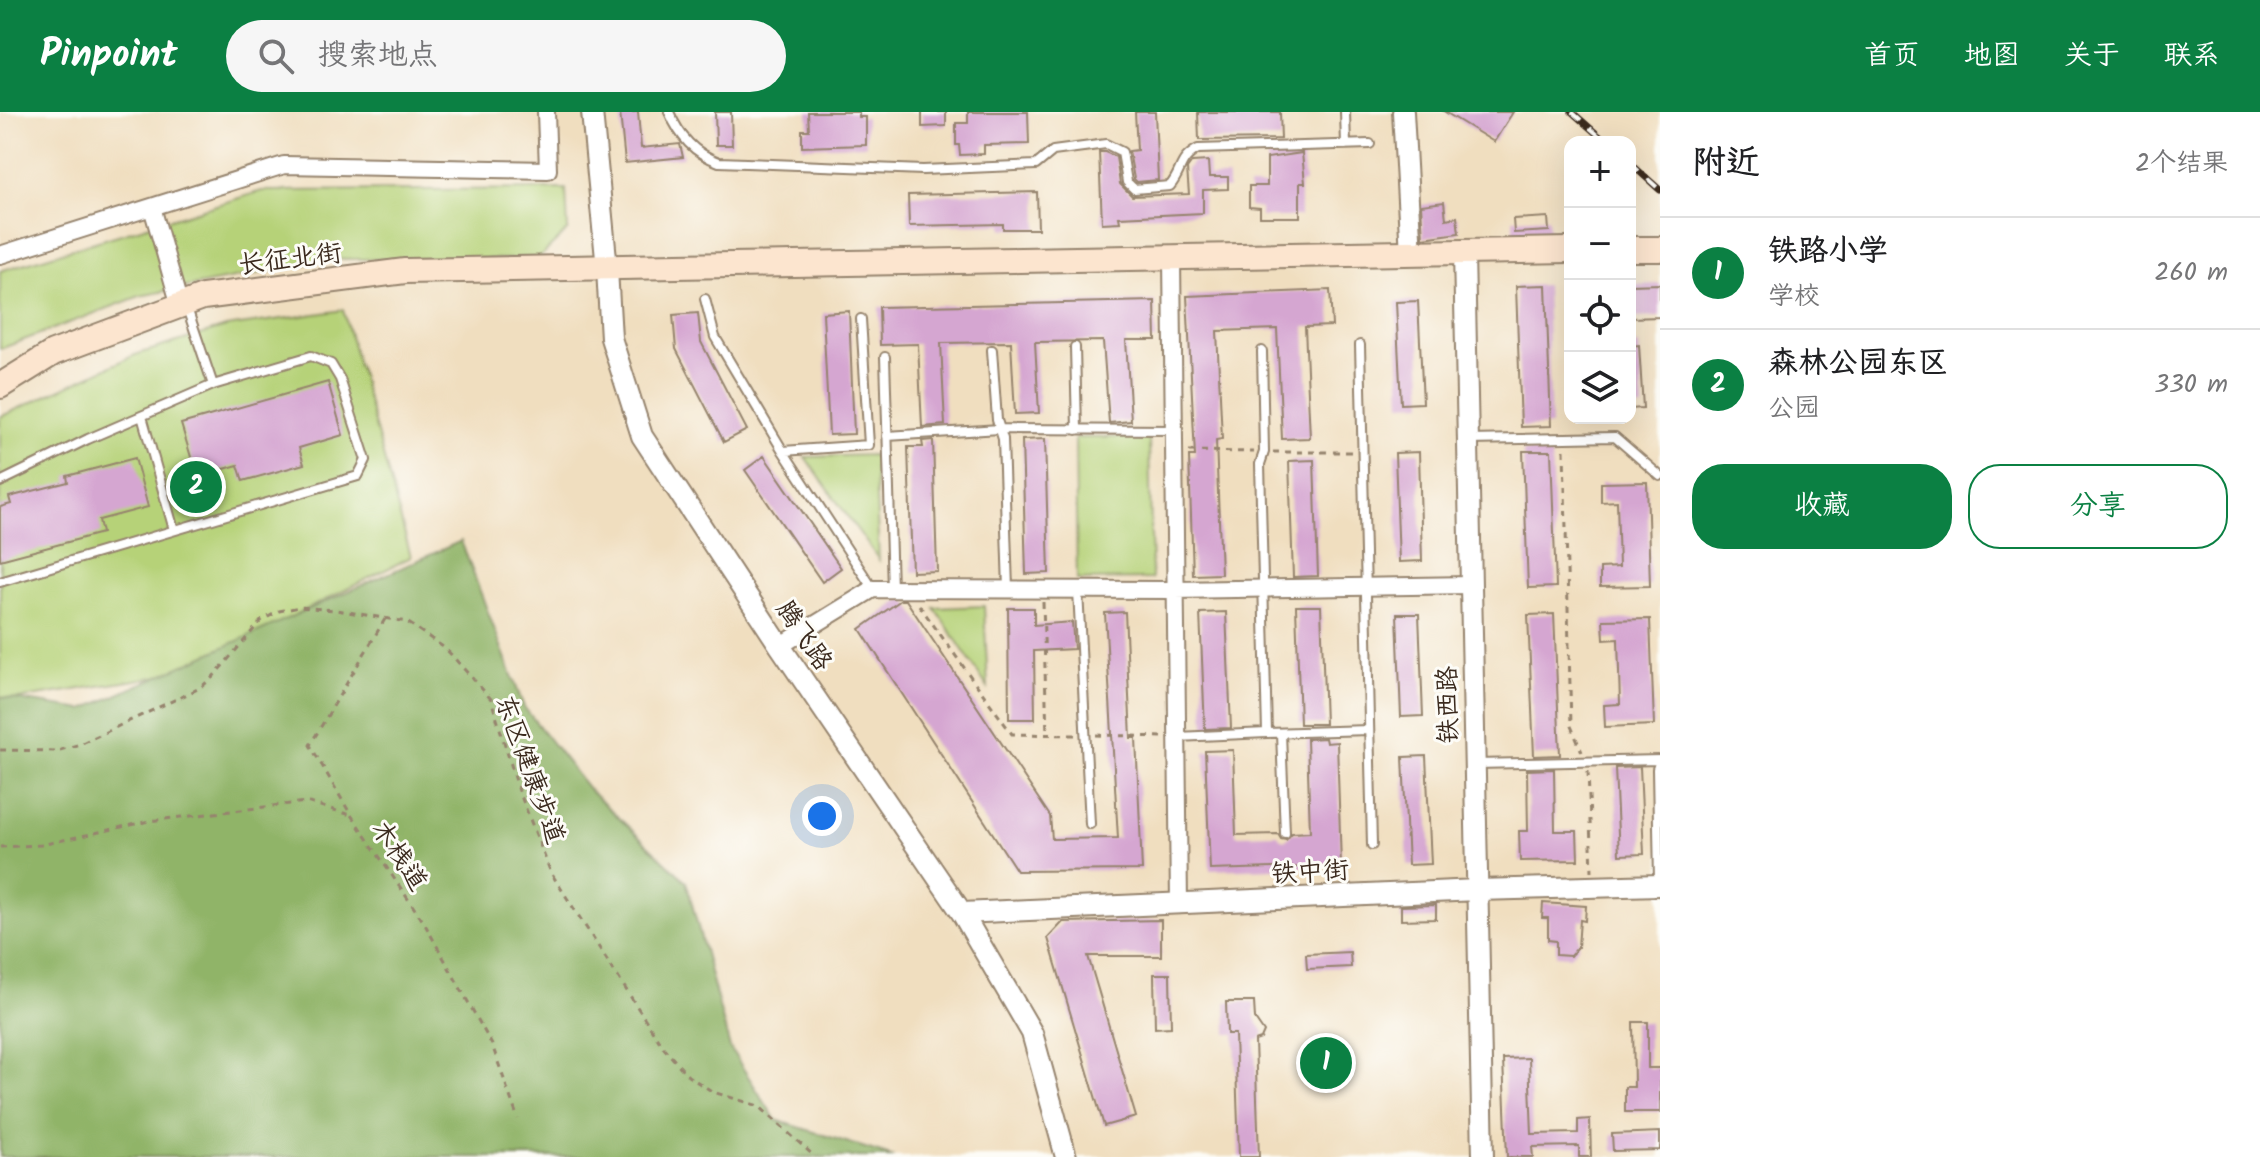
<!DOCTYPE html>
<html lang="zh">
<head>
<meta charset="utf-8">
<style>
	:root { --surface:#fff; --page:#f6f6f6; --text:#202124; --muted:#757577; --line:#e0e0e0; --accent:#0b8043 }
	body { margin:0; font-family:Kalam,"LXGW WenKai TC",sans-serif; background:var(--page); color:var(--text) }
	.controls { position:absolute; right:24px; top:24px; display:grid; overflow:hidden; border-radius:16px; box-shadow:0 8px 32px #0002 }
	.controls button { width:72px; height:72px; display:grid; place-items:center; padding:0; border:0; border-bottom:2px solid var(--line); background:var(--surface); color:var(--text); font:40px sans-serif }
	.you { position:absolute; left:822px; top:704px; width:28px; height:28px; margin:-20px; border:6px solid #fff; border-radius:50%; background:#1a73e8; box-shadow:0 0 0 12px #1a73e833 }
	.badge { display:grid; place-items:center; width:52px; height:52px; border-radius:50%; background:var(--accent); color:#fff; font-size:26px; font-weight:700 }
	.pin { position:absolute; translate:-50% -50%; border:4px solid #fff; box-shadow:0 2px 8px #0006 }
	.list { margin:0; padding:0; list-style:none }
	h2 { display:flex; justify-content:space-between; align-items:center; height:104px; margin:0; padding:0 32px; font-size:34px }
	h2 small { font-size:26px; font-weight:400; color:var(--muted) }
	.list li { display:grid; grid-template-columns:52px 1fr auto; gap:24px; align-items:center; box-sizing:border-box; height:112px; padding:0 32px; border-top:2px solid var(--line) }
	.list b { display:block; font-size:30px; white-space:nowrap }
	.list p { margin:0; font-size:26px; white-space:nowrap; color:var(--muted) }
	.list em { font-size:26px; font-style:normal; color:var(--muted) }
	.actions { display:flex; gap:16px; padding:24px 32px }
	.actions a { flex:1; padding:18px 0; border:2px solid var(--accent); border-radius:32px; text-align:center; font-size:28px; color:var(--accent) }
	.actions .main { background:var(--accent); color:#fff }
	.icon { flex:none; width:44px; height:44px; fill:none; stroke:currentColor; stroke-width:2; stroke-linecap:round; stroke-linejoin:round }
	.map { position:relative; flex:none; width:1660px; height:1045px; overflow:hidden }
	header { display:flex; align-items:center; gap:48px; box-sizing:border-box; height:112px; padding:0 40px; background:var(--accent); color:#fff }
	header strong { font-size:38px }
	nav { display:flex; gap:44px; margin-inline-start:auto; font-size:28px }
	.search { width:560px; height:72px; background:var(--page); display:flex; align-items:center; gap:20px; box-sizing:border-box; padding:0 28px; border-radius:44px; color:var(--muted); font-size:30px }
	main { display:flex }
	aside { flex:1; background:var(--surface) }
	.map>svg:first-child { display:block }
	.green { fill:#b6d278; stroke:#787e4b; stroke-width:2 }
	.forest { fill:#90b468; stroke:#666f43; stroke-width:2 }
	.building { fill:#d5a6d1 }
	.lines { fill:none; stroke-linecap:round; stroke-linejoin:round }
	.service-casing { stroke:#96846e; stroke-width:12 }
	.minor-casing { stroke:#96846e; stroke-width:20 }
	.tertiary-casing { stroke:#96846e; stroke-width:24 }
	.secondary-casing { stroke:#96846e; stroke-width:28 }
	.path { stroke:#96846e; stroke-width:3; stroke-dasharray:6 6; stroke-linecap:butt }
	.service { stroke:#fff; stroke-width:8 }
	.minor { stroke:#fff; stroke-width:16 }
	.tertiary { stroke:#fff; stroke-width:20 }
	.secondary { stroke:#fce5cf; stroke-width:24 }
	.rail-casing { stroke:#3b2a1e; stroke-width:7 }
	.rail { stroke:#fdfcf7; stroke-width:4; stroke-dasharray:12; stroke-linecap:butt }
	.labels { text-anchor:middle; stroke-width:6; stroke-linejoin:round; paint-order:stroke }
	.street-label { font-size:26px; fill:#3b2a1e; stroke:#fdfcf7 }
</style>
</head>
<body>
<header>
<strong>Pinpoint</strong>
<div class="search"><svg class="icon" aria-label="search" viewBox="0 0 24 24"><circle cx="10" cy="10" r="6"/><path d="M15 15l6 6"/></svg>搜索地点</div>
<nav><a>首页</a><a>地图</a><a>关于</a><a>联系</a></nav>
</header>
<main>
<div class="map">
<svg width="1660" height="1045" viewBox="0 0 1660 1045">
	<rect width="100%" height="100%" fill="#fdfcf7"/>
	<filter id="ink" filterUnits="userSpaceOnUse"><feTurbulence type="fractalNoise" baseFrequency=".0125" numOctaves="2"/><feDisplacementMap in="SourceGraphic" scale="16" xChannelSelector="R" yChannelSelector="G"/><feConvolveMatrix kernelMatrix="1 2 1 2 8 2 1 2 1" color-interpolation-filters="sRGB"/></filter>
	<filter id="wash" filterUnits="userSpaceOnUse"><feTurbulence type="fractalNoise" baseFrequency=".006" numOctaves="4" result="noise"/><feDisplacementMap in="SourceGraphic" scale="32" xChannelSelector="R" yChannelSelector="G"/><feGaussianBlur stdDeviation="1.8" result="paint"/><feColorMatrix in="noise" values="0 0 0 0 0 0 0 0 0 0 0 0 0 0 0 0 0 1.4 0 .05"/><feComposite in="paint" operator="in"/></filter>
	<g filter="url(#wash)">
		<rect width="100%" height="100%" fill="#f0debf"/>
		<path class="green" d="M566,77L568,118L538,147H333L140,184L0,237V159L262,79Z
			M343,198L411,445L179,561L0,590V305L135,243L226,215Z
			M1149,325L1152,467L1077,468L1075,326Z
			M874,343L879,448L805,345Z
			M984,494L988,576L935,496Z"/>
		<path class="forest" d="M461,429L524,595L589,678L686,769L730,936L776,1008L894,1045H0V585L83,598Z"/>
		<g id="blocks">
			<path class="building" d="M620,0H638L641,36L680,32L683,45L625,51Z
				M715,0H731L732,33H716Z
				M808,0H859V5H866V33L802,35V18H809Z
				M922,0H946V14L922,15Z
				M968,0H1028L1029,32L984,33V42L960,43L959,33H956V11H968Z
				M1135,0H1155L1158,68L1137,70L1134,67L1129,39L1137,38Z
				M1198,0H1280L1281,27L1199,28Z
				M1445,0H1513L1494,30Z
				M1099,40H1105L1116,45L1120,72L1132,84L1189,82L1187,57L1192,50L1208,49L1209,65H1228V77L1203,78V101L1119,105L1120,110L1102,111Z
				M1302,41L1305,71H1300V105H1260V96L1249,95V74H1267V46Z
				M1037,80L1038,117H1003V112L909,114L908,83Z
				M1444,90L1446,107L1457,105L1459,121L1423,126L1421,93Z
				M1548,105L1549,119L1514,121L1513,107Z
				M1660,172V205L1630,206V173Z
				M1546,173L1551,314L1521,315L1516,174Z
				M1330,178L1332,214L1305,215L1310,326L1282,327L1277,217L1217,219L1222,327L1216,328L1221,462L1193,463L1189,344H1195L1187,184Z
				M1155,189L1156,228H1126L1131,309L1109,311L1103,229L1035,230L1039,301L1015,302L1011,230L941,231L945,313L922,315L918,232L880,233L879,195Z
				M1418,189L1423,291L1401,292L1396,190Z
				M849,199L854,322L829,323L823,201Z
				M698,201L701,230L747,318L724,330L676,237L673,203Z
				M1639,233L1643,296L1630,297V234Z
				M328,270L343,323L299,336L304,352L243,369L238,353L197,365L181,312Z
				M1045,327L1049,461L1026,462L1022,328Z
				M933,328L937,459L912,460L908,335H923L922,329Z
				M1523,339H1551L1556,475L1528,476Z
				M1419,340L1422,449L1399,450L1395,341Z
				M764,344L841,456L822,470L745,358Z
				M135,346L148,395L99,408L102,421L0,448V395L11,392L9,385L68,370L67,364Z
				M1314,348L1318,464L1293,465L1289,349Z
				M1647,370L1650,474L1600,475V456L1619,455L1617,389L1601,390V371Z
				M901,488H906L1050,704L1052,727L1118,726L1105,501L1125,500L1131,626H1136L1142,758L1017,759L860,517Z
				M1296,494H1321L1325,612H1300Z
				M1008,496H1034V513L1072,510L1074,537L1034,539L1035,607H1009Z
				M1226,500L1231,616L1205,617L1200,501Z
				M1397,502H1419L1423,604L1401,605Z
				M1554,502L1560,643L1534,644L1528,503Z
				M1650,507L1654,613L1605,615L1604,593L1620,592L1618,527L1604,528L1603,508Z
				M1325,626L1326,631L1337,630L1341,754L1210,758L1205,639L1233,638L1236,723L1278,722L1281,727L1286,728L1292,721L1310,720L1307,627Z
				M1426,644L1431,752L1408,753L1403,645Z
				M1640,655L1644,742L1619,743L1615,656Z
				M1554,657L1555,719H1577L1578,748L1520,749L1519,719H1528L1527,658Z
				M1543,791L1586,794L1585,809L1580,808L1578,835L1570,844L1556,843V829L1548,828V806H1542Z
				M1436,793V807L1401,808V794Z
				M1161,808V844H1088L1136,1005L1104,1014L1048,826L1063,810Z
				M1350,840L1351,855L1307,857L1306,842Z
				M1154,862H1170L1171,915L1155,916Z
				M1226,890H1254L1255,907L1264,920L1261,927L1255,929L1259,1045H1239L1235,922H1227Z
				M1633,910H1648V956H1660V1000H1625V975H1634Z
				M1529,946L1532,1022L1578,1021V1008L1590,1007L1591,1045H1579V1034L1532,1035L1533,1045H1507L1503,947Z
				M1660,1020V1038L1613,1039L1612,1022Z"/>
		</g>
	</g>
	<g filter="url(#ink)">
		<use href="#blocks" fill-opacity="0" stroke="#96846e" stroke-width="2"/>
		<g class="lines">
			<defs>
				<path id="service" d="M669,0C680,25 694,41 719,50L923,58L1036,53L1053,39L1106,32L1122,40L1127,70L1134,77L1170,74C1183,58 1178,48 1198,37L1370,32
					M1345,0L1346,33
					M705,187L715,225L783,339L873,477
					M187,196L213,273
					M1360,233L1372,733
					M1075,235L1077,318
					M992,238L997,308L1003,327L1008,477
					M1262,239L1264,340L1260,352L1267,621L1369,618
					M885,245L892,477
					M142,304L174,418
					M887,324L1000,317L1173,318
					M1468,328L1615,325L1660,364
					M783,339L869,333L861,207
					M0,370L88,327L213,273L311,244L331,252L340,267L366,348L358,364L0,470
					M1078,478L1090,712
					M1281,621L1285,721
					M1177,625L1267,621
					M1475,652L1660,648
					M1659,771L1657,657L1660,649"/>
				<path id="minor" d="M152,95L180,194
					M0,143L284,53L548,58L546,0
					M1172,146L1179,792
					M780,534L873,477L1175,478L1471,473"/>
				<path id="tertiary" d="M592,0L607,157L611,226L642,324L780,534L962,801L1032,921L1066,1045
					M1403,0L1411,142
					M1464,141L1483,1045
					M962,801L1477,778L1660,773"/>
				<path id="secondary" d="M1630,137H1660
					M0,274L53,241L203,185L405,159L1570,138"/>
			</defs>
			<use href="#service" class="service-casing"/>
			<use href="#minor" class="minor-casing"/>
			<use href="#tertiary" class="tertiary-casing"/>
			<use href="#secondary" class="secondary-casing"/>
			<path class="path" d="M1564,338L1571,614L1582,640
				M1189,339L1254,340
				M1273,340H1354
				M1043,490L1047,623
				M919,493L1012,622L1077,623
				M385,507L310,633L351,703L423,809L492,933L518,1007
				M1096,623L1165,625
				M0,638L57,639L80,632L200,576L213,565L261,509L279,499L300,495L336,498L407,510L446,537L491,587L519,679L551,761L663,935L688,964L713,980L759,994L815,1045
				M1588,659L1592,759
				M0,735L41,733L149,709L306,690L351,703"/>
			<use href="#service" class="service"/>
			<use href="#minor" class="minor"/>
			<use href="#tertiary" class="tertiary"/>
			<use href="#secondary" class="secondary"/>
			<defs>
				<path id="rail" d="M1572,0L1606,30
					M1630,51L1660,78"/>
			</defs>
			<use href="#rail" class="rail-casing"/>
			<use href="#rail" class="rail"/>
		</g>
	</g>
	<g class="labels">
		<g class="street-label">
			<text transform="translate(290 146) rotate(-7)" y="9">长征北街</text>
			<text transform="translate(805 523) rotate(56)" y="9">腾飞路</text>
			<text transform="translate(1447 593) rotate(-91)" y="9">铁西路</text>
			<text transform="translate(531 657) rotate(70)" y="9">东区健康步道</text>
			<text transform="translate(400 743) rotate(56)" y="9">木栈道</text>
			<text transform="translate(1310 759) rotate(-3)" y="9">铁中街</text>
		</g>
	</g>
</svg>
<div class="controls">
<button>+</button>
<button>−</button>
<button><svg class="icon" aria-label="locate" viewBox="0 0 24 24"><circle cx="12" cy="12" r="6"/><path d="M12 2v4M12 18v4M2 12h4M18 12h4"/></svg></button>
<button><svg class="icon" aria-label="layers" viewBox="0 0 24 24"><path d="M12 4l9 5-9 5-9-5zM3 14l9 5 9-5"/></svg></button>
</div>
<div class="you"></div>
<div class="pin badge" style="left:1326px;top:951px">1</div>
<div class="pin badge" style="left:196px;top:375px">2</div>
</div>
<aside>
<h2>附近<small>2个结果</small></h2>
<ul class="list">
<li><span class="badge">1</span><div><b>铁路小学</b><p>学校</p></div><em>260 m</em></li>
<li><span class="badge">2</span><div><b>森林公园东区</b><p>公园</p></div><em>330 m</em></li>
</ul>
<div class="actions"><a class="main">收藏</a><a>分享</a></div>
</aside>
</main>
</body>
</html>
